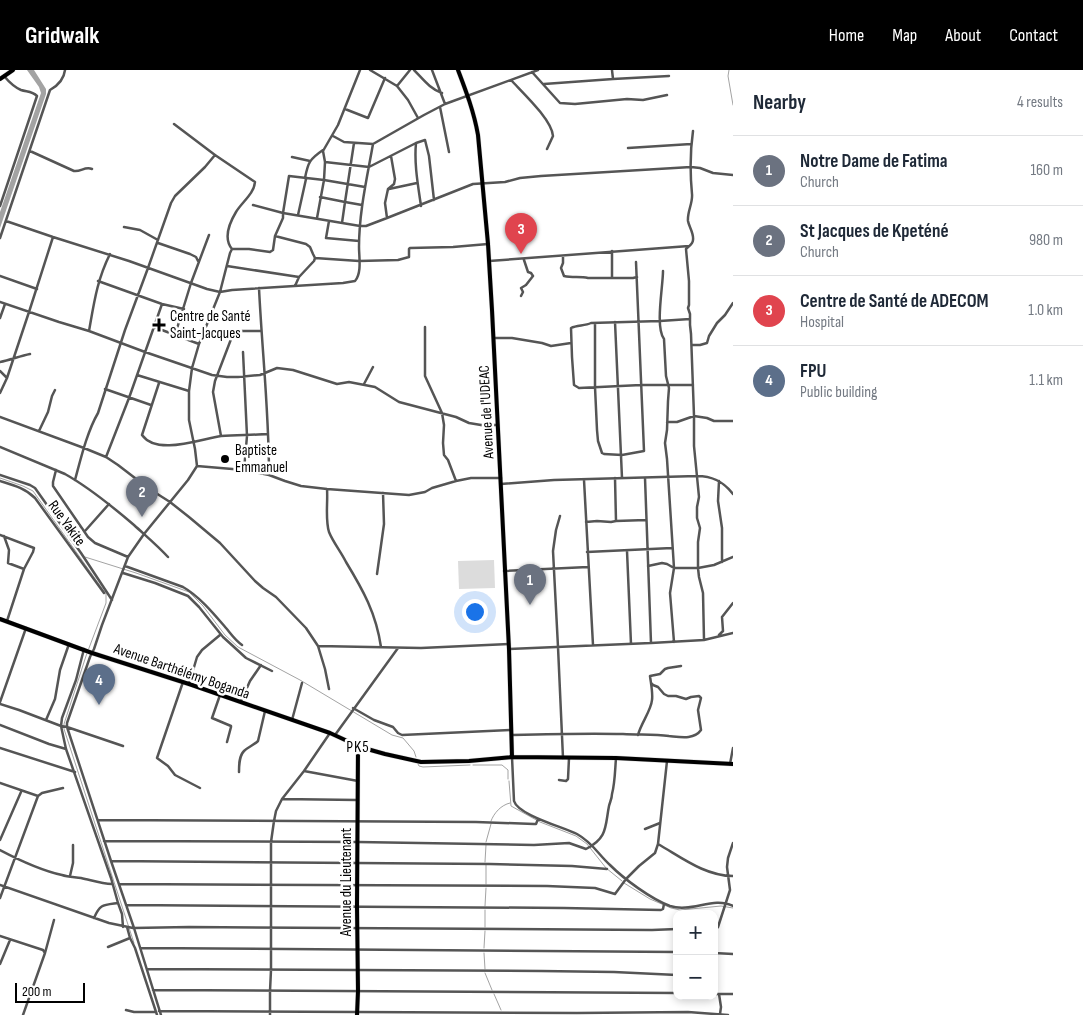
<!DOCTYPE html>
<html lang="en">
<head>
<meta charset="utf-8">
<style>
	:root { --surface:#fff; --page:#f2f2f3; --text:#1f2937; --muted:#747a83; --line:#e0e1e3; --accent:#000 }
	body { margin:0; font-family:"Sofia Sans Condensed",sans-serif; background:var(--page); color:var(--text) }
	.controls { position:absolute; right:15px; bottom:15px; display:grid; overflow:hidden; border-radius:10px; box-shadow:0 2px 8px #0003 }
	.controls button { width:45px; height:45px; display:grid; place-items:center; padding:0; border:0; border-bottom:1px solid var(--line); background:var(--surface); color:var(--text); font:25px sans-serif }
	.scale { position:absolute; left:15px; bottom:12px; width:70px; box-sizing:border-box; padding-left:5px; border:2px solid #000; border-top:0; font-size:14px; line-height:18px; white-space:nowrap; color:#000; -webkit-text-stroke:4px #fff; paint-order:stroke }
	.you { position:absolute; left:474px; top:541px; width:18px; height:18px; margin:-12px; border:4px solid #fff; border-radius:50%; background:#1a73e8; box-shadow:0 0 0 8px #1a73e833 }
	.badge { display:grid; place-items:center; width:32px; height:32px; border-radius:50%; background:var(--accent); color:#fff; font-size:16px; font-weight:700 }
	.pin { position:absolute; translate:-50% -41px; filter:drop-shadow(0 1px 2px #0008) }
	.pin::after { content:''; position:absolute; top:26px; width:18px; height:15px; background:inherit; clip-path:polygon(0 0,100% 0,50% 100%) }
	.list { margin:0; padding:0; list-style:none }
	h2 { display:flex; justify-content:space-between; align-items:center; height:65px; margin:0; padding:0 20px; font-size:21px }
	h2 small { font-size:16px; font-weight:400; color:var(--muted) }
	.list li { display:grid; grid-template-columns:32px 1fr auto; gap:15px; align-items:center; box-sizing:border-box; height:70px; padding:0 20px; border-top:1px solid var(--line) }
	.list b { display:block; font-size:19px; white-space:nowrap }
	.list p { margin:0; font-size:16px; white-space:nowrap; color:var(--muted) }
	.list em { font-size:16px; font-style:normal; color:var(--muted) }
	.map { position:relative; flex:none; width:733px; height:945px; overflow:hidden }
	header { display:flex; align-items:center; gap:30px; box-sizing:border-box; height:70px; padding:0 25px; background:var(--accent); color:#fff }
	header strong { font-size:24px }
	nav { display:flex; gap:28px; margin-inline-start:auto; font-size:18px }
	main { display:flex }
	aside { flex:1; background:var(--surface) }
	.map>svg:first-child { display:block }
	.green { fill:#dcdcdc }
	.water { fill:#a3a3a3 }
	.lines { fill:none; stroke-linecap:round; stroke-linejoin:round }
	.stream { stroke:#a3a3a3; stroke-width:1 }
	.major-casing { stroke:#dbdbdb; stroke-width:5 }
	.minor { stroke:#555; stroke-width:2.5 }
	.major { stroke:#000; stroke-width:4 }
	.poi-dot { fill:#000; stroke:#fff; stroke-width:2 }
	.labels { text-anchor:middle; stroke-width:5; stroke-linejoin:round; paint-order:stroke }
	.poi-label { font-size:15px; fill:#000; stroke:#fff; text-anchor:start }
	.street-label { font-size:15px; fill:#000; stroke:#fff }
	.neighbourhood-label { font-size:16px; letter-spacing:1px; fill:#000; stroke:#fff }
</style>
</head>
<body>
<header>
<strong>Gridwalk</strong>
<nav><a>Home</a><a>Map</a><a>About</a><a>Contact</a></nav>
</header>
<main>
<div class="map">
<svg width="733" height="945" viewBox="0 0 733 945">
	<rect width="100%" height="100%" fill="#fff"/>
	<path class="green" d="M494,490L495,518L459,519L458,491Z"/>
	<path class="water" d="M27,0H34L46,19V24L0,158V142L41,23L39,17Z"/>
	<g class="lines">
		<path class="stream" d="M729,0L728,6L733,35
			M0,408L23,416L33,421L106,524V533L86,586L64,654V659L134,873
			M85,487L136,503L189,522L203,536L225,565L238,577L300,610L392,665L403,668L414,681L416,687
			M418,694L419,696L423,697L470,695
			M473,695H502L508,700V709
			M509,711L511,736L540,752L576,766L587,774L606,798L622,811
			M491,751C494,743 501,735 510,733
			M486,772L491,754
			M485,792L486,775
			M486,795V814
			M624,813L650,829L671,838L680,840L721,836L733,838
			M485,836L486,818
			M485,840V857
			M484,878L485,861
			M484,883L485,899
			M485,903L492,920
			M494,924L501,940"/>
		<defs>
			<path id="major" d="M458,0C466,21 474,42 478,65L488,174L492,240L509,579L512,687
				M0,9L13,0
				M0,549L92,583L189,614L330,663L356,675L359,674L360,677L356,678V675
				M360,677L385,684L421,692L469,691L512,687L616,688L733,694
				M357,945L358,921L357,836L358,678"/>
		</defs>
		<use href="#major" class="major-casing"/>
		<path class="minor" d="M370,0L397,16L410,0
			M414,0C423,9 430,19 442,23
			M432,0L445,34
			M612,0L613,9
			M532,2L560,33L575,34L627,29L643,30L667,25
			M511,10C523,23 552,50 553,66L547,79
			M544,14L613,9L669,6
			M397,16L408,30L418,48
			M440,37L449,82
			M345,39L368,48L385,8
			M174,54L215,85L255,112C254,124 242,132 236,142C230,152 223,168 232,179
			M693,61C690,82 690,103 692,124C693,133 687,142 688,151C689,157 694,163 693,170C693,174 689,176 686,179L689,211V235L688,238L690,244V255L691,264L694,346V376L699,427L697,437V448L700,458L698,472V498L699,507L703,523L704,570
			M333,66L344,72L373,74L424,45L445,34L538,0
			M416,73C414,94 418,115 421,136
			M628,78L691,74
			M30,81L74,101C81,102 85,96 92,99
			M292,87L310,91
			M325,92L369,97L416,73L425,70L429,86L434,130
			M305,108C308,92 310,89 323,80
			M389,119L417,113
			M320,127L345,132L354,73
			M253,135L283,143L360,156H366L387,148L473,114L505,112L520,108L541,106L691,97L700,98L713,103L733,105
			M0,136L37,26C32,21 27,22 21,20C14,17 9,12 4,6
			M298,145L306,109
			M317,148L324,110L325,92L323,81L338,55L360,0
			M387,148L385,133L388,119L394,114L395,109L391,86
			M6,151L53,167L129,191L207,219L220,222L232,220L343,213L355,211C362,203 359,187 359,177C359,142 367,108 373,74
			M329,151L326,168L359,171
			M342,153L345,132L362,135
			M124,157L140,160L158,170
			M275,166L306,174L310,177L313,184L315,188L314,191L299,207L295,216
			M0,168L50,20C57,16 64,9 65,0
			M158,173L190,184L196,187L198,191
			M612,181V207
			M563,186V193L561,198L564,206C573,208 580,206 588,208H633L637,207
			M315,188L359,191L398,190L409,187V179L410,178L453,177L488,174
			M489,191L689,176
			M227,196L299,207
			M663,201C663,217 655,257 664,269L666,306L669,318L668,331L667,360L665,373L667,389L674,498L670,523L674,572
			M0,206L37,219
			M98,211L162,234L184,239
			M259,218C262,280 269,342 269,404
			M521,226L523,222L521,218L526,215L533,206L531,203L528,202L524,190
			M0,232L59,252L89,261L145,282L212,305L227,307H238L260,305L277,298L293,300L337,314L349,312L375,317L399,332L456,347L469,353L481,355H498
			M0,248L5,234
			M690,249L660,251L591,253C585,256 577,255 571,258L572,287L574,315L579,318L641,315H693
			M615,252L622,408
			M595,253V317L597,360L598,371L602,383L604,384L622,385L644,381L636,192
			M154,257L199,274
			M425,257V306L442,343L444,355L443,373L444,385L448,390L456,411
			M89,261C94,233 97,210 110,184
			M175,265L191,213L209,165
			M494,268H512L542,273L551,276L571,273
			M692,275H700L707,273L709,266L717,253L725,245L733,233
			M243,282L247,366L244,400
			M0,292C10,290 20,286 30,284
			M0,301L7,308
			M137,305L189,321
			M159,313L142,365C157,386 200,369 221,366C237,365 253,365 268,364
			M364,314L373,297
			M105,319L151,335
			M0,323L7,308L29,242L53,167
			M0,347L84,378L106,387L118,395L148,418L170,432L189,447L220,473L255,511L263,518L276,527L306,558L318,576L325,599L329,619
			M667,352H677L694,346L707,348L714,351H733
			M39,361L48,342L52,326L55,320
			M221,366L213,322L215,311L233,264L234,262L238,261H261
			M0,377L65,404C90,418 113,437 134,455C146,466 157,475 168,487
			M106,387L129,328L162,234
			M197,396L244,400L269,405L285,411L301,416L327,419L409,425L425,422L432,418L456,411L471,408H501
			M56,400L53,412V416L88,467L95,473L128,487
			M0,405L30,415L35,418L81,483L112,530
			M615,408L616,451
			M645,408L651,573
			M75,410C81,388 87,362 98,343L125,260L148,198L171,133L175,126L205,97L215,85
			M584,410L593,575
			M0,411C13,415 25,418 35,428L104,523
			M719,411L718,431L722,458V492
			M501,414L554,410L697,406C712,406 723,411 733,424
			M327,419C328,433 325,449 329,462C333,472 341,482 346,492C363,520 376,543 381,577
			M560,446L556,460L553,481L558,577L563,688
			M586,452L597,451L611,452L616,451L646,450
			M85,461L109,434
			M0,465L34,478L33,482L24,499L7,551
			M4,466L9,480L8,493L24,499
			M627,481L631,574
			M587,482L672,478
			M125,496L183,517C199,526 214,544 226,558C231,564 235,570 242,575
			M648,496L662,493L667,494L674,498H698L714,495L733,487
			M504,501L588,497
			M123,503L155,513L188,526L199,537L223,567L234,577L246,588L272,601
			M377,504L384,454L383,423
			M719,565L723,561L722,547L733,533
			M318,576L421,578L509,574
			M84,579L76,610L62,648L61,656L66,679L111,808L118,833L122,844L123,857
			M509,579L651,573L704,570L733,563
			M183,612L157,688L168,696L175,705L200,718
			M189,614L197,587L202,580L220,565
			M220,625L212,648L231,656V657L227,672
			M241,631L250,611L261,595
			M0,632L26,558
			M0,634L19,640L61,656L67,657L123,676
			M353,638L374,650L393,657L398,663L402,665L511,660
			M46,650L55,629L60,600L69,574
			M292,650L302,613
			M0,655L49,674L66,679
			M335,665L398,578
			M512,665C549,664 586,663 623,664C639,665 654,664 669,666C680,667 694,670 701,660L698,640L701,628L699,626L691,627L686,629L676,626H668L664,624L658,617L653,615L651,613
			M638,665C641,653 651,641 652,630C653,623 651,614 650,606L660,604L665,599L668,598L681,596
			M0,678L75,702
			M512,687L514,731C518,745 563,757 577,764C593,773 597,783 610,795C624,809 651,829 670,836C692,843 713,826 733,836
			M730,694L733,678
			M304,701L358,711
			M239,702C239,695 239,686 244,681C248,677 254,675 258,671L265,641
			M559,710L566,711L568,709L569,688
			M0,713L38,726
			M282,729L357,730
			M98,750L476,752L534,754H536L538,749
			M645,759L660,753
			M0,770L21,722
			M104,771L358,772L534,775L569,773L586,779C608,768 605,756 609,736C610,732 612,728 612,724C615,713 615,700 616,688
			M658,774C681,787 705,806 733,806
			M0,780C19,790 40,800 62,805C68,807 75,807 81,808C91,810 101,814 112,814
			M111,791L490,794L572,796L607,799
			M70,806L73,793V775
			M119,814L547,816L595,818L615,824L626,809L639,796L655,783L658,774L667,691
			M0,815L109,853L133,858L189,857L652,860L677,859
			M0,828L38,726L42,723L63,718
			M126,835L564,838L661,840L663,839L664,834
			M94,848C100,834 103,835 118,833
			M714,862L718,857L730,820L727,797L728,788L733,773
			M0,866L43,880L45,883L23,945
			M130,868L135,878L157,945
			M108,877L130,868L127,857
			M141,878L677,882
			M45,883L54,850
			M714,883L733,884
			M0,894L10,870
			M147,899L541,901L614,902L677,905
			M153,920L677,923
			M714,924H733
			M719,924L721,937L720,944
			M126,940L134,942H156
			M159,941L577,943L688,942L728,945
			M161,945L134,858L111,791L67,657V653L90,587L94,579L102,555L128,487L144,464L188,410L197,396L195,379L189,350V321L192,298L199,274L220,222L230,183L232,179H249L270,182L273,180L275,166L283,148V143L289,106L324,110L365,117
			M270,945V921L271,900V772L274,751L276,741L282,729L304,701L330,663"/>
		<use href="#major" class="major"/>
	</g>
	<g class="poi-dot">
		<path d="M156.5 247.5h5v5h5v5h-5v5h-5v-5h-5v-5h5z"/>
		<circle cx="225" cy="389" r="5"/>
	</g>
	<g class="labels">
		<g class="poi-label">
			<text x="170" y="251">Centre de Santé<tspan x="170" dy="17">Saint-Jacques</tspan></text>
			<text x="235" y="385">Baptiste<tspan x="235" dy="17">Emmanuel</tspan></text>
		</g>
		<g class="street-label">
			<text transform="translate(486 342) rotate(-93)" y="5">Avenue de I'UDEAC</text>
			<text transform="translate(67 453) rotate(54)" y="5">Rue Yakite</text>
			<text transform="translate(182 601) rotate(19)" y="5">Avenue Barthélémy Boganda</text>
			<text transform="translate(346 812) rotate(-90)" y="5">Avenue du Lieutenant</text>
		</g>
		<g class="neighbourhood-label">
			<text x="358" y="682">PK5</text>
		</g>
	</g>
</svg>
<div class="controls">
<button>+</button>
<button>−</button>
</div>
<div class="scale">200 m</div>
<div class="you"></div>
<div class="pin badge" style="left:530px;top:535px;background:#6b7280">1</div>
<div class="pin badge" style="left:142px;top:447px;background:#6b7280">2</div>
<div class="pin badge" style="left:521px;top:184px;background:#e0444e">3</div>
<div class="pin badge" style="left:99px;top:635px;background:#5c6f8a">4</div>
</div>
<aside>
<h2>Nearby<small>4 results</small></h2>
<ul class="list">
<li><span class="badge" style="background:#6b7280">1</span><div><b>Notre Dame de Fatima</b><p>Church</p></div><em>160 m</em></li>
<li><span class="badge" style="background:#6b7280">2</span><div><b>St Jacques de Kpeténé</b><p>Church</p></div><em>980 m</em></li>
<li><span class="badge" style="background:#e0444e">3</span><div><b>Centre de Santé de ADECOM</b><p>Hospital</p></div><em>1.0 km</em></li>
<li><span class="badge" style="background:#5c6f8a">4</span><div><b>FPU</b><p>Public building</p></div><em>1.1 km</em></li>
</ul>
</aside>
</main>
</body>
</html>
